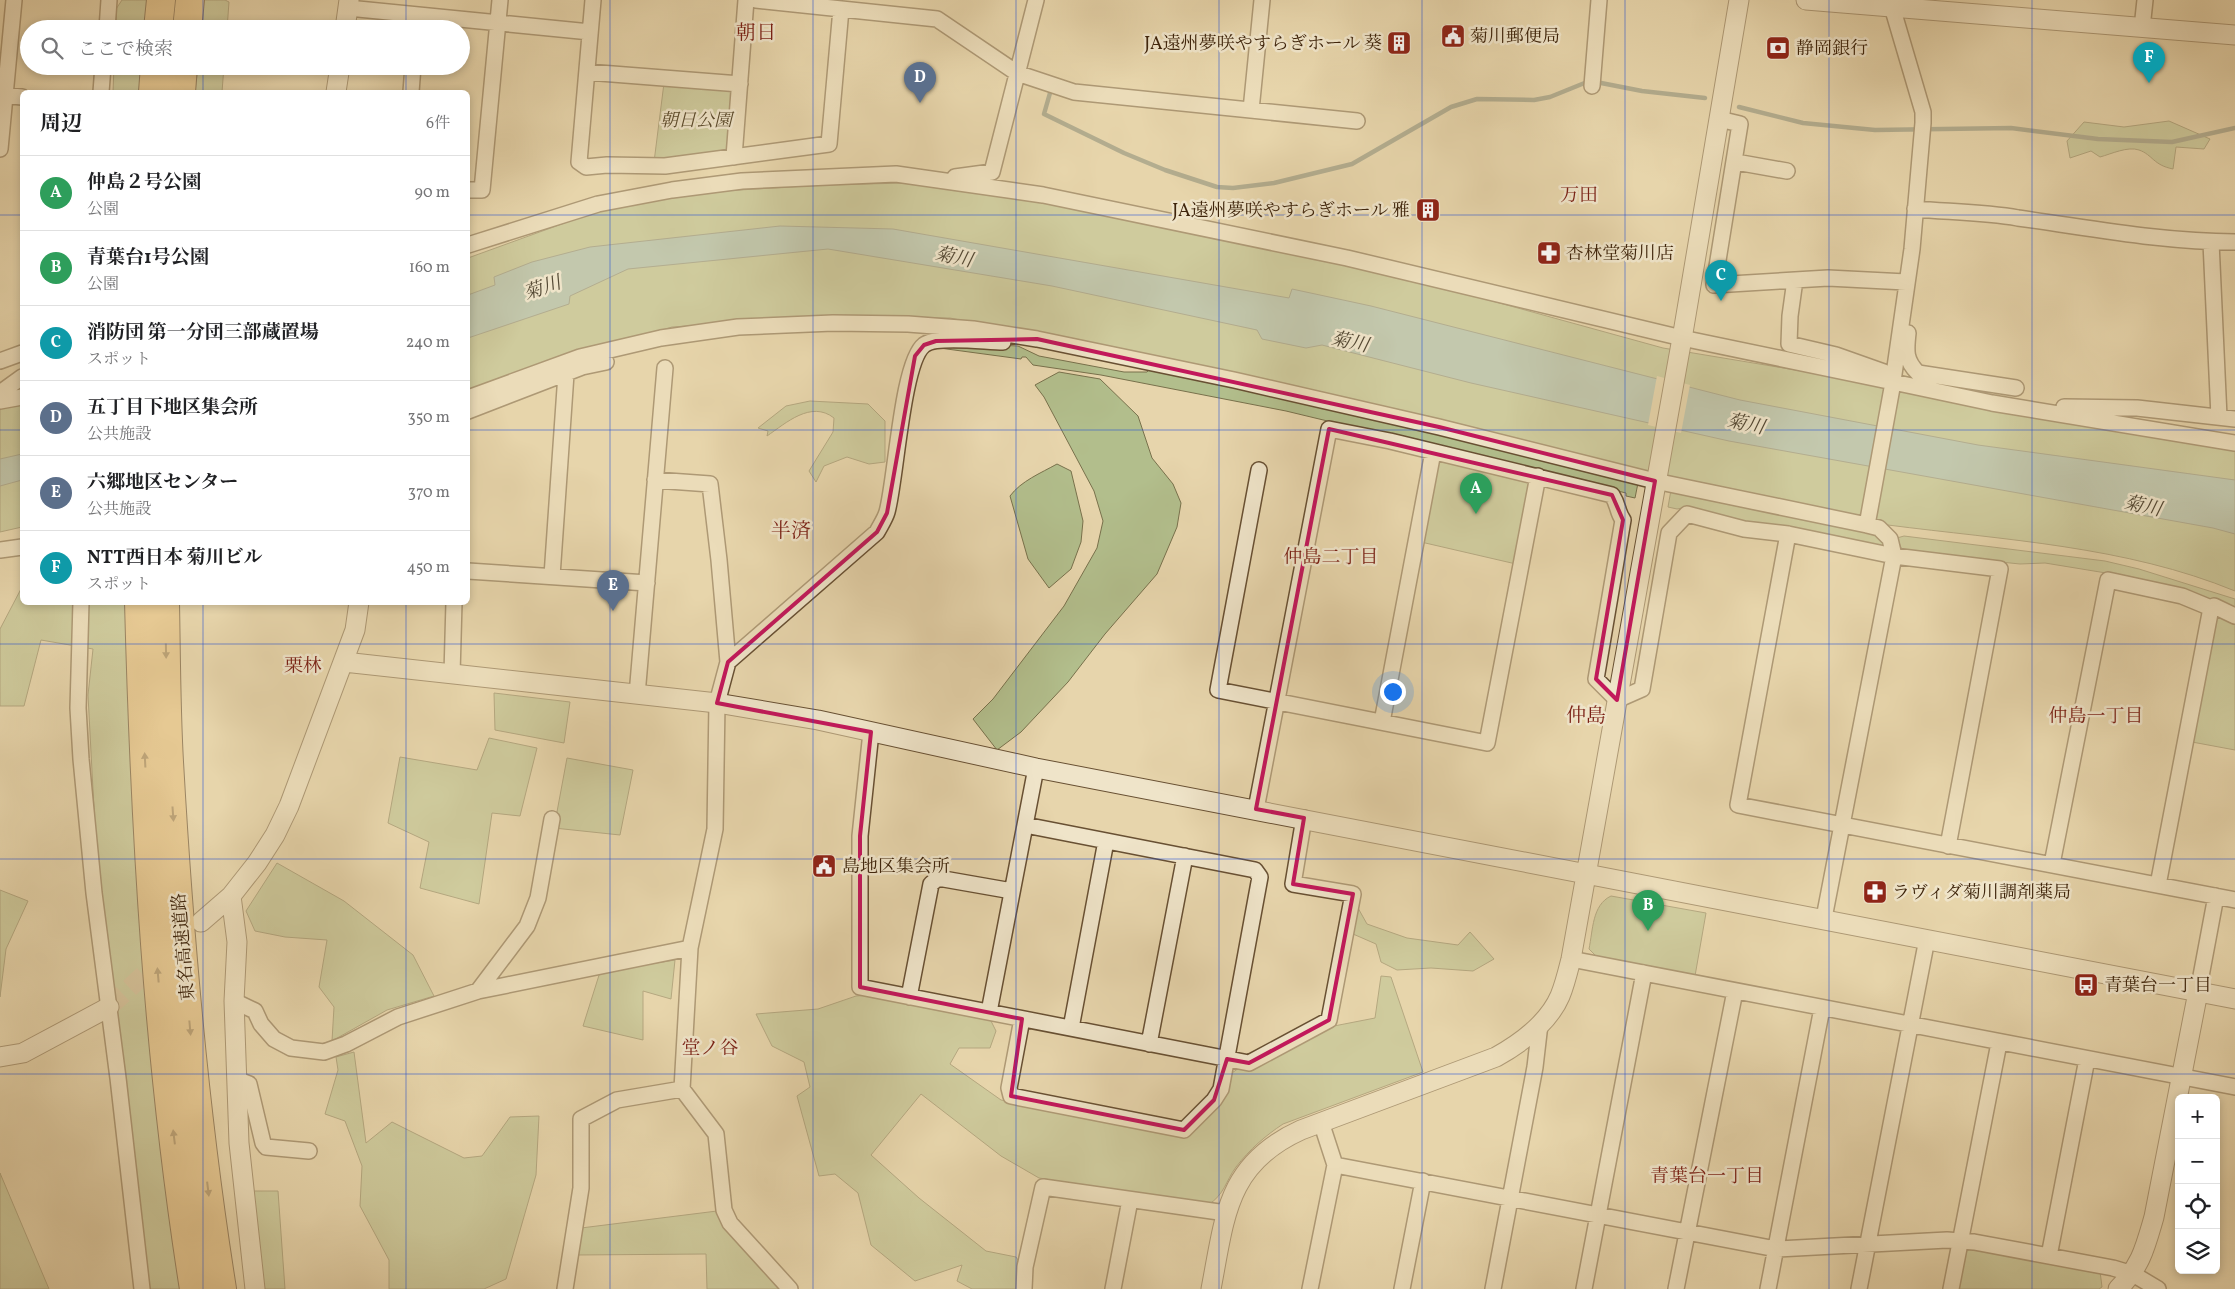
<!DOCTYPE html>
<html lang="ja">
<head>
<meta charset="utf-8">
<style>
	:root { --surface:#fff; --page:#f2f2f2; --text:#202124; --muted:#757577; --line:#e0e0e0; --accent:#b45309 }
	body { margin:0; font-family:Vollkorn,"Noto Serif JP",serif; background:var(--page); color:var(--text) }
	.controls { position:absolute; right:15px; bottom:15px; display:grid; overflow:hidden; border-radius:8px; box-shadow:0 2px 8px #0003 }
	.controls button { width:45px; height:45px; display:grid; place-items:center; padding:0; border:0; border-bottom:1px solid var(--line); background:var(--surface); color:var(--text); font:25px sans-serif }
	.you { position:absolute; left:1392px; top:691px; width:18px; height:18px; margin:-12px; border:4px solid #fff; border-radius:50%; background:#1a73e8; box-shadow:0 0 0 8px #1a73e833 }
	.badge { display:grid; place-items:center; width:32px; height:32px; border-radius:50%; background:var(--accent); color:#fff; font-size:16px; font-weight:700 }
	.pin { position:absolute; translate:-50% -41px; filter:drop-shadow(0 1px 2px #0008) }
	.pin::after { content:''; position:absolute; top:26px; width:18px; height:15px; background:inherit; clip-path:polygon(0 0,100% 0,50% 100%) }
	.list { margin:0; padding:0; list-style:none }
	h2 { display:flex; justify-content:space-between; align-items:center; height:65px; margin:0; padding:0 20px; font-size:21px }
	h2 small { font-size:16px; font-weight:400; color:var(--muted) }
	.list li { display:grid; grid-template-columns:32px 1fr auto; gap:15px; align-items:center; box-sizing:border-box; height:75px; padding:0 20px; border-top:1px solid var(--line) }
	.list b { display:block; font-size:19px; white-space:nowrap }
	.list p { margin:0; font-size:16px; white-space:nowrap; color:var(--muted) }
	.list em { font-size:16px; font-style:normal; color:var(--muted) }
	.icon { flex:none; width:28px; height:28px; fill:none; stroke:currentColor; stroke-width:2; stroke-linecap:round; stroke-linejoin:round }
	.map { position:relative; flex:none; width:2235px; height:1289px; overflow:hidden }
	.search { position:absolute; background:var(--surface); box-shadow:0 2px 8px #0003; left:20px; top:20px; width:450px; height:55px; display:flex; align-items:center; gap:12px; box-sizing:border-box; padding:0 18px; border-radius:28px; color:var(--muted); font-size:19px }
	.panel { position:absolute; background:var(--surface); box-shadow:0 2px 8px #0003; left:20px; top:90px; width:450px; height:515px; border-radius:8px }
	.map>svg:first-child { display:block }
	.green { fill:#b2be8c; stroke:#78714c }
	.water { fill:#98b8b0; stroke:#747d6e }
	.pier { fill:#e7d5ac }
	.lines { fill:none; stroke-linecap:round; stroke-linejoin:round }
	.stream { stroke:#747d6e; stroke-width:4.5 }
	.tertiary-tunnel { stroke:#c5b28c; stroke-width:19; stroke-dasharray:19 9; stroke-linecap:butt }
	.minor-casing { stroke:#685033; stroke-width:18 }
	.tertiary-casing { stroke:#685033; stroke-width:21 }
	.motorway-casing { stroke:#3e240b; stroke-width:30 }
	.minor { stroke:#efe4c9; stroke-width:15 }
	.tertiary { stroke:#efe4c9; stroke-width:19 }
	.motorway { stroke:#e4ba76; stroke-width:28 }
	.oneway { fill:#89683b }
	.marked { fill:none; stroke:#c2185b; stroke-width:4; stroke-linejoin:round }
	.grid { fill:none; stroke:#1d4ed8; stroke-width:1; stroke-opacity:0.55 }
	.labels { text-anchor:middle; stroke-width:5; stroke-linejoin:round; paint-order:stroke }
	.poi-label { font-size:18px; fill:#3e240b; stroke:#efe4c9; text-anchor:start }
	.park-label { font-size:18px; font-style:italic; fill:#5b4a2b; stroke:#efe4c9 }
	.street-label { font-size:18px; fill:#3e240b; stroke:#efe4c9 }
	.neighbourhood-label { font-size:19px; fill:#7a1f14; stroke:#efe4c9 }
	.water-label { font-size:19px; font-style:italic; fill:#544934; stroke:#efe4c9 }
	.quarter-label { font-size:20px; fill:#7a1f14; stroke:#efe4c9 }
</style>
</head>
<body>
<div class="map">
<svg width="2235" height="1289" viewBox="0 0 2235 1289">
	<rect width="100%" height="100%" fill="#e7d5ac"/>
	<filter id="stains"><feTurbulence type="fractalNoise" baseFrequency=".004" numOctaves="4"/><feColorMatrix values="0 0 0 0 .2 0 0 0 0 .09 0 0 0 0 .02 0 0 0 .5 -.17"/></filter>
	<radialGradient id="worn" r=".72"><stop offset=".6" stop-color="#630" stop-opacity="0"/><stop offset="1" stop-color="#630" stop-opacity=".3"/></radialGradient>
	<path class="green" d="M122,0H147L145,29H116V9Z
		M203,0H225L229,2L227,29H201Z
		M114,66H143L142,92H113Z
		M198,66H224L222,92H195Z
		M664,83L734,88L729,149L654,162Z
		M2169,121L2210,139L2204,149L2176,147L2173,169C2153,165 2153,155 2139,150C2128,146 2111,154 2100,157L2091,151L2070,158L2067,141L2084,122L2124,127Z
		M950,182L1307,250L1663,348L2235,443V591C2126,546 2004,540 1888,525L1872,520L1733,492L1195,369L950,318L796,319L672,327L468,390V258L639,196L823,185Z
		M954,343L1018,346L1039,356L1124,372H1147L1151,367L1574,465L1638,483L1635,498L1626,496V493L1286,411L1101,375L1033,365L1026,357H1022L1021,359L932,347Z
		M1059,372L1100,379L1138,416L1152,458L1173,484L1181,503L1177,527L1157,574L1105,634L1068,682L1021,732L997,750L973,719L993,699L1064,606L1097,548L1103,521L1094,491L1044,397L1035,385Z
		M810,401L868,404L885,421V462L869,464L847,457L824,466L816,482L809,471L833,432L834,418C811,400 786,423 767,436L768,431L758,428L786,406Z
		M22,404V527L0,532V407Z
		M1438,458L1528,479L1531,486L1516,564L1421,542Z
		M1057,464L1071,471L1083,521L1081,542L1071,569L1049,588L1028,559L1010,496C1021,481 1041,473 1057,464Z
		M1671,490L1850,524L1881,537L1886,549L1742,523L1683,508L1677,509L1668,507Z
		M1904,536L2105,561L2139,569L2235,599V614L2106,573L2045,563L2020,564L1903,552L1897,538Z
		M22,587V602L132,603L182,1289H148L99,904L88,695L93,649L41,640L24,706H0V629Z
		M2217,610L2235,619V750L2192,742Z
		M494,693L570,702L564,743L495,730Z
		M489,738L537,748L520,816L492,813L479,904L420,888L429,842L388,823L400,757L477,770Z
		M567,758L633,770L620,835L554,828Z
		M277,863L344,901L413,955L434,996L387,1010L332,1041L334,1007L319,987L327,940L285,937L255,931L246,911Z
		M0,890L28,901L6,949L0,997Z
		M1611,896L1706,913L1695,976L1598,958L1589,949C1593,930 1592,905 1611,896Z
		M1358,908L1367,924L1407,938L1458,945L1470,932L1494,959L1473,971L1431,968L1397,970L1381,962L1376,944L1353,934Z
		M675,960L671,999L643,991V1040L583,1026L600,972Z
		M1381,976L1391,977L1423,1072L1283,1124C1265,1136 1250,1149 1236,1167C1225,1182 1225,1194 1208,1205L1039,1178L1001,1156L921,1094L871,1155L919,1198L986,1251L1016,1257L1020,1263L1019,1289H972L957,1281L962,1265L915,1281L871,1245L858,1193L835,1174L819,1176L797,1096L810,1087L804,1062L772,1046L756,1014L818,1009L856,996L869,995L990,1019L996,1031L990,1048H959L950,1064L1001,1100L1189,1136L1225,1097L1229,1075L1239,1068L1252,1070L1334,1026L1375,1018Z
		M354,1052L366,1143L392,1122L464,1158L482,1156L510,1117L539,1116L536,1175L506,1279L484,1289H389V1260L360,1206L362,1166L345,1121L325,1114L338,1070L336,1057Z
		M0,1173L49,1289H0Z
		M248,1191H278L285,1289H262Z
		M717,1211L742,1235L790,1289H707L706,1254L577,1255L581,1228Z
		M1973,1247L2100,1271L2102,1287L2099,1289H1956L1963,1253Z"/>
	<path class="water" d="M780,226L893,229L1289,298L1292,289L1371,306L1740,400L1978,445L2235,480V534L2213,528L1729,441L1471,383L1322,345L1306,348L1262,339L1257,330L1052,286L828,249L628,269L570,296L569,304L468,338V295L495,285L494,277L532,262L590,247Z
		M22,454V480L0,486V459Z"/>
	<path class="pier" d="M1657,376L1690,385L1681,433L1648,425Z"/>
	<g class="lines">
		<path class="stream" d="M1050,93L1044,114L1124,153L1165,170L1217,187L1233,188L1274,183L1352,164L1451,107L1477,99L1534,100L1550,97L1587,82H1596L1642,91L1705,98
			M1739,107L1803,123L1875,130L2011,128L2098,139L2172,142L2235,128"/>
		<path class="tertiary-tunnel" d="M109,1007L162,958"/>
		<defs>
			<path id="minor" d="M593,0L579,162L586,167L607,165L665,166L829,144L841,9
				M756,0L937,19L1017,73L1074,92L1357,121
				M348,8L590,32
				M2142,28L2145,0
				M107,29L109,0
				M587,72L740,84
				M1592,86L1599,0
				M101,92L103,66
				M411,92L413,66
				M0,95L22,97
				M1251,110L1262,0
				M1719,119L1740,124L1714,285L1828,278L1906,282
				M0,149L14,0
				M734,157L746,0
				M1736,162L1787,171
				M955,177L992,172L1036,0
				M468,190H482L500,0
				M1915,209C1949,212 1984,212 2018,218C2091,228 2162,242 2235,242
				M2211,242L2219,417
				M468,245L598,204L672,190L742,181L896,174L1043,195L1347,258L1682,338L1893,382L1992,403L2235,443
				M1795,280L1790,316L1789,344L1836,355L1884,372
				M1908,333C1906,351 1905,360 1918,373L2016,388
				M0,361L22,353
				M0,393L22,377
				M468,398L580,357L661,338L738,327L833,323L908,324L973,329L1037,339L1234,380L1439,427L1655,481L1867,525L1879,528L1890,539L1894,556L1824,918
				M0,401L22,397
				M2064,407L2137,408L2235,419
				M468,411L582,367L606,362
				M1259,470L1218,690L1487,743L1538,476
				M1867,525L1892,388L1912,249L1923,123V112L1890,0
				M1788,534L1738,805L2235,900
				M0,550L22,547
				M468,571L647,583
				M552,576L566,374
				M81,602L78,708L81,759L94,893L118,1078L142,1289
				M728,662L877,532C880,526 885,519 887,512C896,480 902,362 924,345C936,335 985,342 1003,342
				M452,674L454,602
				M637,695L665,368
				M1382,722L1433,452
				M871,732L860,836V987L1249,1063L1329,1020L1353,894L1293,884L1304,818
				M1256,809L1329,429L1390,441L1612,495C1619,506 1617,512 1623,520L1596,679L1617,700L1642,689L1669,533L1687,514L1744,529L1788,534L1894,556L2000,569L1948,846
				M2052,864L2108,580L2182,596L2211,608L2214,606L2235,616
				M2158,885L2211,608
				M1571,959L2235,1087
				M478,991L527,926L538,898L552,819
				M2198,992L2216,896
				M909,997L931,884L938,878L1012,891
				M234,1001L255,1011L261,1024L274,1039L291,1048L324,1052L346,1044L398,1017L478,991L690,948
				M989,1012L1036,768
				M1022,1019L1009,1088L1011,1096L1184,1130L1214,1100L1221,1089L1260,877L1255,870L1025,825
				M1071,1028L1106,841
				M1149,1044L1185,856
				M236,1079L249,1084L263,1143L266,1147L309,1151
				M682,1089L716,1134L724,1210L730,1223L790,1289
				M1335,1165L1776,1249L1947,1240L1974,1242L2113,1268L2133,1274L2158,1289
				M2049,1256L2087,1059
				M565,1289L581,1188V1119L617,1100L682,1089L690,948L715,829L717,703L728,662L719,560L710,484L655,480
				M1024,1289L1025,1267L1043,1187L1226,1213
				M1113,1289L1130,1200
				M1310,1289L1335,1165L1321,1122
				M1402,1289L1423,1181
				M1493,1289L1535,1067L1540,1024
				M1584,1289L1644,973
				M1676,1289L1735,991
				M1768,1289L1822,1008
				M1859,1289L1927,939
				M1951,1289L1999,1043"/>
			<path id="tertiary" d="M1806,0L2235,35
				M345,29L349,0
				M336,92L340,66
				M344,662L717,703L818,720L1036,768L2235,999
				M231,896L237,942L234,1001L239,1143L255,1289
				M201,922L231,896L257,863L275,835L289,806L355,630L359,602
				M0,1057L23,1053L109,1007
				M1211,1289C1225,1217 1226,1164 1301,1130L1496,1057C1521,1043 1548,1024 1560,996C1565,984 1568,971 1571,959L1684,327L1739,0
				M2118,1289C2141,1266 2145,1248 2154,1217L2198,992"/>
			<path id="motorway" d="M158,29L161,0
				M187,29L190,0
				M153,92L155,66
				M181,92L183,66
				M139,602C145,832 158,1062 194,1289
				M165,602C166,655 166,709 169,762C179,938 194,1114 222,1289"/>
		</defs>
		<use href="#minor" class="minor-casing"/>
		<use href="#tertiary" class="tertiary-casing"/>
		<use href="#motorway" class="motorway-casing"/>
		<use href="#minor" class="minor"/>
		<use href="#tertiary" class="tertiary"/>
		<use href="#motorway" class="motorway"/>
	</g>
	<defs><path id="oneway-solid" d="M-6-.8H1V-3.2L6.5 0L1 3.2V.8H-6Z" transform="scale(1.25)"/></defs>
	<g class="oneway">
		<use href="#oneway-solid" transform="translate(166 651) rotate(89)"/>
		<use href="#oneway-solid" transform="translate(145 760) rotate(-93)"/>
		<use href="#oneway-solid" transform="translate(173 814) rotate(86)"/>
		<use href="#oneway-solid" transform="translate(158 975) rotate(-95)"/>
		<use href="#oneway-solid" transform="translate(190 1028) rotate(85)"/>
		<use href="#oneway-solid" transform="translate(174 1137) rotate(-97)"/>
		<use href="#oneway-solid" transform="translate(208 1189) rotate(83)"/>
	</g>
	<path d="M0 0H2235V1289H0ZM1037,339L1439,427L1655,481L1617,700L1596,679L1623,520L1612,495L1329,429L1256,809L1304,818L1293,884L1353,894L1329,1020L1249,1063L1227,1059L1214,1100L1184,1130L1011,1096L1022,1019L860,987V836L871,732L717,703L728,662L877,532L887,513L915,356L924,345L936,341Z" fill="#e7d5ac" fill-opacity=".55" fill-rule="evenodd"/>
	<path class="marked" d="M1037,339L1439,427L1655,481L1617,700L1596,679L1623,520L1612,495L1329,429L1256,809L1304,818L1293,884L1353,894L1329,1020L1249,1063L1227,1059L1214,1100L1184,1130L1011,1096L1022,1019L860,987V836L871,732L717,703L728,662L877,532L887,513L915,356L924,345L936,341Z"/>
	<path class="grid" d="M203,0V29M406,0V29M610,0V1289M813,0V1289M1016,0V1289M1219,0V1289M1422,0V1289M1625,0V1289M1829,0V1289M2032,0V1289M203,66V92M406,66V92M0,215H22M468,215H2235M0,430H22M468,430H2235M203,602V1289M406,602V1289M0,644H2235M0,859H2235M0,1074H2235"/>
	<defs>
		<symbol id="civic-square" viewBox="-11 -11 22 22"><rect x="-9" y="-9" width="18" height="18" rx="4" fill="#8f2418" stroke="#efe4c9"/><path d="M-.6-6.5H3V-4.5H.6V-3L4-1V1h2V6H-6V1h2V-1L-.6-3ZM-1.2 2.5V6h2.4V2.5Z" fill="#fff"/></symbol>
		<symbol id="building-square" viewBox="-11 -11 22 22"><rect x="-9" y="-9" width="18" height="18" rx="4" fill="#8f2418" stroke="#efe4c9"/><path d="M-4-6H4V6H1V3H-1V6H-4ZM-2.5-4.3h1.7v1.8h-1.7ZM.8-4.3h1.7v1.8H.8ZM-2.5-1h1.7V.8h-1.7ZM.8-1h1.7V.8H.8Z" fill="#fff"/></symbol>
		<symbol id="bank-square" viewBox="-11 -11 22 22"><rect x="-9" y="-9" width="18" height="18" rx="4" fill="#8f2418" stroke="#efe4c9"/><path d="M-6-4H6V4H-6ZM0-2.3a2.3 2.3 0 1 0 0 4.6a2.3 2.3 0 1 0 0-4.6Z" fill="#fff"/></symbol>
		<symbol id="pharmacy-square" viewBox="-11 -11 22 22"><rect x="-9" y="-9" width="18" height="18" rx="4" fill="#8f2418" stroke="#efe4c9"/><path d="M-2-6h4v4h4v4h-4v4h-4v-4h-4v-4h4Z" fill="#fff"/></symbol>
		<symbol id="bus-square" viewBox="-11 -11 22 22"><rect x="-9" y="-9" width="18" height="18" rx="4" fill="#8f2418" stroke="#efe4c9"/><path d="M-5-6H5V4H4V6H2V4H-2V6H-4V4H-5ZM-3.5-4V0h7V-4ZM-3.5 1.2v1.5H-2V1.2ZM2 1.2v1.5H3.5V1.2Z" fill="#fff"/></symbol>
	</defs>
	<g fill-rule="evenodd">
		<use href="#civic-square" x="1439" y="22" width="28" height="28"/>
		<use href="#building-square" x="1385" y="29" width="28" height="28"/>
		<use href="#bank-square" x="1764" y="34" width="28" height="28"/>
		<use href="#building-square" x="1414" y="196" width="28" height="28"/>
		<use href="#pharmacy-square" x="1535" y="239" width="28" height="28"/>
		<use href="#civic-square" x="810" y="852" width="28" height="28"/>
		<use href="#pharmacy-square" x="1861" y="878" width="28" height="28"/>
		<use href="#bus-square" x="2072" y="971" width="28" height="28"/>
	</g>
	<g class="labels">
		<g class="poi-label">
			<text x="1470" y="42">菊川郵便局</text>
			<text x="1382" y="49" text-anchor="end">JA遠州夢咲やすらぎホール 葵</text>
			<text x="1796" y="54">静岡銀行</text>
			<text x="1410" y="216" text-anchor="end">JA遠州夢咲やすらぎホール 雅</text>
			<text x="1566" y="259">杏林堂菊川店</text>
			<text x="842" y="872">島地区集会所</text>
			<text x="1892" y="898">ラヴィダ菊川調剤薬局</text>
			<text x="2104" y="991">青葉台一丁目</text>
		</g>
		<g class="park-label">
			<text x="696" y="126">朝日公園</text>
		</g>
		<g class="street-label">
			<text transform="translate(183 947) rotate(-95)" y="6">東名高速道路</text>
		</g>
		<g class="neighbourhood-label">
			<text x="1579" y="201">万田</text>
			<text x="1331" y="563">仲島二丁目</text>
			<text x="303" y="672">栗林</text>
			<text x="2096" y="722">仲島一丁目</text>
			<text x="710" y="1054">堂ノ谷</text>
			<text x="1707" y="1182">青葉台一丁目</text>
		</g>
		<g class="water-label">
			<text transform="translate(954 256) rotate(12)" y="7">菊川</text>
			<text transform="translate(542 287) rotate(-19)" y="7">菊川</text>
			<text transform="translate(1350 341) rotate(12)" y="7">菊川</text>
			<text transform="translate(1746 423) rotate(12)" y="7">菊川</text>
			<text transform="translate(2143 505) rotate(12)" y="7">菊川</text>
		</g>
		<g class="quarter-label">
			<text x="756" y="39">朝日</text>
			<text x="791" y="537">半済</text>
			<text x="1586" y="722">仲島</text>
		</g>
	</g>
	<rect width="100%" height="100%" filter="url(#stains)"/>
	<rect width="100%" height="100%" fill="url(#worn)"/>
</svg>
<div class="controls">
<button>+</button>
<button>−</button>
<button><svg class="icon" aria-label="locate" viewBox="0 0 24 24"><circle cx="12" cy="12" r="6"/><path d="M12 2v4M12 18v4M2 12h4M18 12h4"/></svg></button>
<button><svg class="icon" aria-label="layers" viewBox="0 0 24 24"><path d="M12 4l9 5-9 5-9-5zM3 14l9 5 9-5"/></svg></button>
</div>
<div class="you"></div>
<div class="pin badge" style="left:1476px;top:514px;background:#2e9e5b">A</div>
<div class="pin badge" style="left:1648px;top:931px;background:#2e9e5b">B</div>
<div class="pin badge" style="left:1721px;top:301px;background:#0f9aa8">C</div>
<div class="pin badge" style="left:920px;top:103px;background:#5c6f8a">D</div>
<div class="pin badge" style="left:613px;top:611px;background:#5c6f8a">E</div>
<div class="pin badge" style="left:2149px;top:83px;background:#0f9aa8">F</div>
<div class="search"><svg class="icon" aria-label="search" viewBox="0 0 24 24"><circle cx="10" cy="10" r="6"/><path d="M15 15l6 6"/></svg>ここで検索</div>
<section class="panel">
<h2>周辺<small>6件</small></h2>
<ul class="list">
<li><span class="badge" style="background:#2e9e5b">A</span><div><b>仲島２号公園</b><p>公園</p></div><em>90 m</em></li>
<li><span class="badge" style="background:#2e9e5b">B</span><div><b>青葉台1号公園</b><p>公園</p></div><em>160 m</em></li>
<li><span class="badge" style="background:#0f9aa8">C</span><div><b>消防団 第一分団三部蔵置場</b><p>スポット</p></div><em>240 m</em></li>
<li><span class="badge" style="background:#5c6f8a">D</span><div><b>五丁目下地区集会所</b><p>公共施設</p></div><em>350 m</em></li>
<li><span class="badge" style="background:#5c6f8a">E</span><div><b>六郷地区センター</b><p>公共施設</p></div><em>370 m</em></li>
<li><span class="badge" style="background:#0f9aa8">F</span><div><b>NTT西日本 菊川ビル</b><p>スポット</p></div><em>450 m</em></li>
</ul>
</section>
</div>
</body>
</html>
